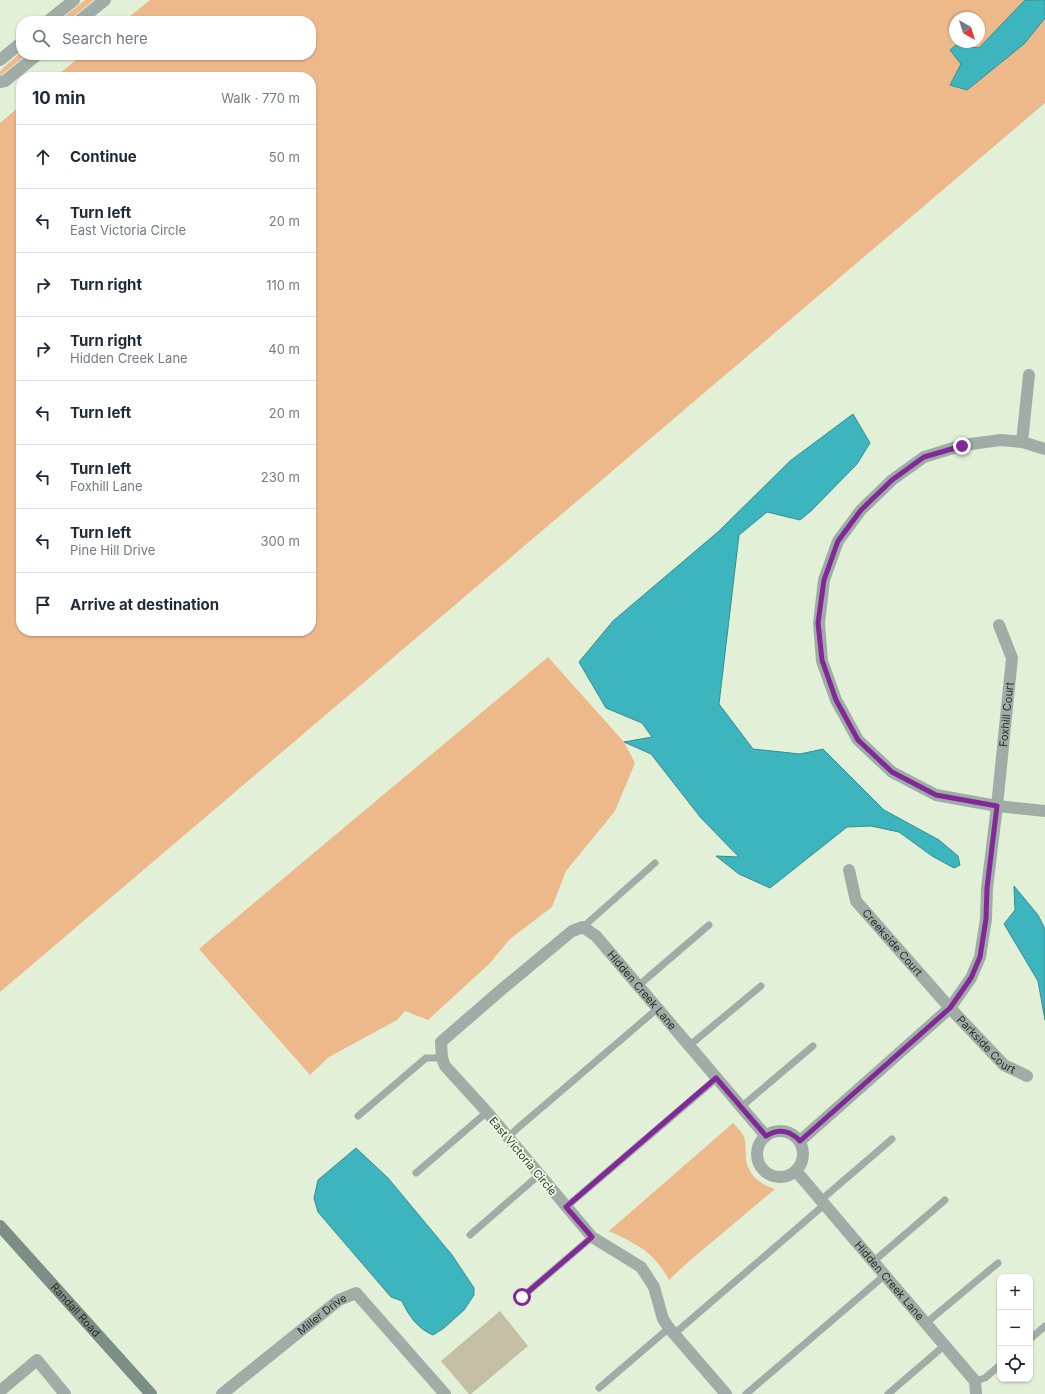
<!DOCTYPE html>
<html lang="en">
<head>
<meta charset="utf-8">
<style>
	:root { --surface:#fff; --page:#f2f2f3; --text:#1f2937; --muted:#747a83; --line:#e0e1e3 }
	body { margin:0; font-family:Inter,sans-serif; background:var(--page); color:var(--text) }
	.controls { position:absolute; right:12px; bottom:12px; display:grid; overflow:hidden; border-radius:8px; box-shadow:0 1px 3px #0004 }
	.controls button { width:36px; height:36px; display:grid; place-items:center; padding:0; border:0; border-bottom:1px solid var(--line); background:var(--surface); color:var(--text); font:20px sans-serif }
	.compass { position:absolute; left:949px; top:12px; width:36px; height:36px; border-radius:50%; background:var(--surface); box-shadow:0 1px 3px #0004; rotate:141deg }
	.stop { position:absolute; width:12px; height:12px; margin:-9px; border:3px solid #802997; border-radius:50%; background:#fff }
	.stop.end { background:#802997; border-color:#fff; box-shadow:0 1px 4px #0008 }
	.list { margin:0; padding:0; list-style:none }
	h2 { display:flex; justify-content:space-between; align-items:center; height:52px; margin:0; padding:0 16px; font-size:17px }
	h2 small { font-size:13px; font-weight:400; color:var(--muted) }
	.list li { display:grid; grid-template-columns:26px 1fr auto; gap:12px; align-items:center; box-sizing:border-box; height:64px; padding:0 16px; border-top:1px solid var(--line) }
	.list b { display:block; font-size:15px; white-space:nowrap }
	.list p { margin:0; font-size:13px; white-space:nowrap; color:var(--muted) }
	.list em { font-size:13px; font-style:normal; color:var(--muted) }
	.icon { flex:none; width:22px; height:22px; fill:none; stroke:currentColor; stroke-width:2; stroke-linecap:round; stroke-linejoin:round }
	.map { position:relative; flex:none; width:1045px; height:1394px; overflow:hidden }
	.search { position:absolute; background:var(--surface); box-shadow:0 1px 3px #0004; left:16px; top:16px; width:300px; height:44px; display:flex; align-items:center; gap:10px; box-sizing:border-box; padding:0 14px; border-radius:16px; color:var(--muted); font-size:15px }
	.panel { position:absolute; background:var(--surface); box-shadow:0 1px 3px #0004; left:16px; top:72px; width:300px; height:564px; border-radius:16px }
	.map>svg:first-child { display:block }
	.green { fill:#eeb98a; fill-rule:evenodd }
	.water { fill:#3cb5be; stroke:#378d90 }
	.building { fill:#c3bea4 }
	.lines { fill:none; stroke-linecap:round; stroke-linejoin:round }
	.service { stroke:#a0ada7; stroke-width:7 }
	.minor { stroke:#a0ada7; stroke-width:12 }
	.tertiary { stroke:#a0ada7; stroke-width:12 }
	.secondary { stroke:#7c8f87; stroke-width:12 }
	.route { stroke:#802997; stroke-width:5 }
	.labels { text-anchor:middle; stroke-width:3.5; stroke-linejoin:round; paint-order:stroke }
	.street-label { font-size:11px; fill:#2a2f26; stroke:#effee5 }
</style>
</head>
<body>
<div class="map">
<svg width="1045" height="1394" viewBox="0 0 1045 1394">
	<rect width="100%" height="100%" fill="#e2f0d8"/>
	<path class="green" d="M85,0H94L68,21H59Z
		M150,0H1045V103L0,992V123L21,105V631H311V77H55L82,55H311V21H124ZM955,18H979V42H955Z
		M21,52V55H26L0,76V71Z
		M548,657L624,742L635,763L615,811L566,871L552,907L510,939L489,964L428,1020L405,1011L397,1020L329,1057L310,1075L199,949Z
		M733,1123C736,1126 741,1131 743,1135C747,1143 745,1152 746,1160C749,1176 760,1184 775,1189L687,1263L669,1280C654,1252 637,1244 609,1231Z"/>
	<path class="water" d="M1025,0H1045V18L1024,44L967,90L950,85L961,64L950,50L956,45L979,48Z
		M853,414L870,443L857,464L811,511L800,520L767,512L739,535L719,704L753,749L800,754L823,749L884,810L939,840L958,856L960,865L954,868L932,856L899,832L871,826L847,827L770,888L739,874L716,856L739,857L701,818L651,754L624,742L652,737L642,723L606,708L579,662L613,621L719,531L790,461Z
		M1014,886L1038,915L1045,929V1020L1038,981L1004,924L1015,910Z
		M356,1148L388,1178L452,1255L474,1288V1295L464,1310L444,1328L433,1335C418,1329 408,1315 402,1301L391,1297L318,1212L314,1198L318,1180Z"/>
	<path class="building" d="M500,1311L528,1346L471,1394H469L441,1361Z"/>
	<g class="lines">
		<path class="service" d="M583,927L655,863
			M638,986L709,925
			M690,1045L761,986
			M741,1107L813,1046
			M358,1116L426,1058H442
			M508,1137L519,1127L657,1009
			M416,1173L487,1112
			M821,1200L892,1139
			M566,1207L717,1078
			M470,1235L539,1175
			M874,1261L945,1200
			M522,1297L592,1237
			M926,1323L998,1263
			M674,1334L824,1205
			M1030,1339L1045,1326
			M975,1381L985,1378L1000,1365
			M599,1388L669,1328
			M746,1394L885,1275
			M888,1394L945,1345"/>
		<g class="minor">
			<path d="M1022,442L1029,375"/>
			<path d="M1045,449L1022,442L1001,440L963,445L924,457L892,480L861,510L838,541L824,580L819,623L822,661L836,700L858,740L892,772L936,795L997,806L1045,811"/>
			<path id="s1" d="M849,870L856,901L950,1008L1004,1065L1027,1076"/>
			<circle cx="780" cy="1154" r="23"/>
			<path id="s2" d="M800,1141L950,1008L971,978L980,957L986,919L987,888L997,806L1012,658L999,625"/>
			<path id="s3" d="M796,1171L975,1381L976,1394"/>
			<path d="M0,1391L37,1360L65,1394"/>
			<path id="s4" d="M222,1394L339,1300L356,1293L445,1394"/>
			<path id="s5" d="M726,1394L669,1328L663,1319L654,1287L641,1267L592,1237L487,1112L445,1066L442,1058L441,1042L501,990L572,931L583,927L596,936L766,1136"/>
		</g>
		<path class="tertiary" d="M48,21L74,0
			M79,21L105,0
			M0,60L21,43
			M0,82L5,81L37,55"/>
		<path class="secondary" id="s6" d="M0,1226L151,1394"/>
	</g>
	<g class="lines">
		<path class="route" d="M522,1297L592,1237L566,1207L716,1078L766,1136C779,1128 790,1130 800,1141L950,1008L971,978L980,957L986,919L987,888L997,806L936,795L892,772L858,740L836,700L822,660L818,623L824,580L838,541L861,510L892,480L924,457L962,446"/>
	</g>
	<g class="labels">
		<g class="street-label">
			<text dy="4" stroke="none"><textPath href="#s2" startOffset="504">Foxhill Court</textPath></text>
			<text dy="4" stroke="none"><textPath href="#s1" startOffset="87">Creekside Court</textPath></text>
			<text dy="4" stroke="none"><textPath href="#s5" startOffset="733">Hidden Creek Lane</textPath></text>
			<text dy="4" stroke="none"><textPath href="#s1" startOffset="226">Parkside Court</textPath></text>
			<text transform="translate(523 1156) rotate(50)" y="4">East Victoria Circle</text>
			<text dy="4" stroke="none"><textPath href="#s3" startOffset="144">Hidden Creek Lane</textPath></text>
			<text dy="4" stroke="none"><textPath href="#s6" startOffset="113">Randall Road</textPath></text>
			<text dy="4" stroke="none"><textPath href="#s4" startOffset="128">Miller Drive</textPath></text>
		</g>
	</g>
</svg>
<div class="controls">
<button>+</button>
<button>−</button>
<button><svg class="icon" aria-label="locate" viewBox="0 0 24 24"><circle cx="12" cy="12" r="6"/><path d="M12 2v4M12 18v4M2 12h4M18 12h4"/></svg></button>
</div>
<svg class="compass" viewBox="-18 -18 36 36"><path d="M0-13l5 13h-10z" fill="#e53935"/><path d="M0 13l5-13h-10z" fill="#747a83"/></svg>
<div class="stop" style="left:522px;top:1297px"></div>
<div class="stop end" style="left:962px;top:446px"></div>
<div class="search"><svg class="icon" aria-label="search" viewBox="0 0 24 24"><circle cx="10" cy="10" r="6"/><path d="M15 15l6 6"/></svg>Search here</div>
<section class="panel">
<h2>10 min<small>Walk · 770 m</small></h2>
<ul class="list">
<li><svg class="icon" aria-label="ahead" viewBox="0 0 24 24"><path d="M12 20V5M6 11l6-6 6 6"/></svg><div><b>Continue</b></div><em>50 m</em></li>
<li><svg class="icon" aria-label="left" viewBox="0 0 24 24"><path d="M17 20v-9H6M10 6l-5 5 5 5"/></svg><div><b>Turn left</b><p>East Victoria Circle</p></div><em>20 m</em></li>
<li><svg class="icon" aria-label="right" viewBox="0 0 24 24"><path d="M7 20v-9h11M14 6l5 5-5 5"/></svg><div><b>Turn right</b></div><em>110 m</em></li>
<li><svg class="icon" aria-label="right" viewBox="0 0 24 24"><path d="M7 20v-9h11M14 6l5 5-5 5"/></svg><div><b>Turn right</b><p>Hidden Creek Lane</p></div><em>40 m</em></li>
<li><svg class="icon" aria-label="left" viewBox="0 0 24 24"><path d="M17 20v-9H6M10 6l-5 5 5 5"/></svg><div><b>Turn left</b></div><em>20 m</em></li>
<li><svg class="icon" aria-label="left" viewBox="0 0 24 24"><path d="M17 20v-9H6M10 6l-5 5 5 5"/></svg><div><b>Turn left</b><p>Foxhill Lane</p></div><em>230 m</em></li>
<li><svg class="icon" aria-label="left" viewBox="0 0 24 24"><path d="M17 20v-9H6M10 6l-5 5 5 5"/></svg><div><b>Turn left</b><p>Pine Hill Drive</p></div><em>300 m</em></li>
<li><svg class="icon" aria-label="arrive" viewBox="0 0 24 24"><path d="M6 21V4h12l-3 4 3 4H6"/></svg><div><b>Arrive at destination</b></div></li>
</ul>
</section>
</div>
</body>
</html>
